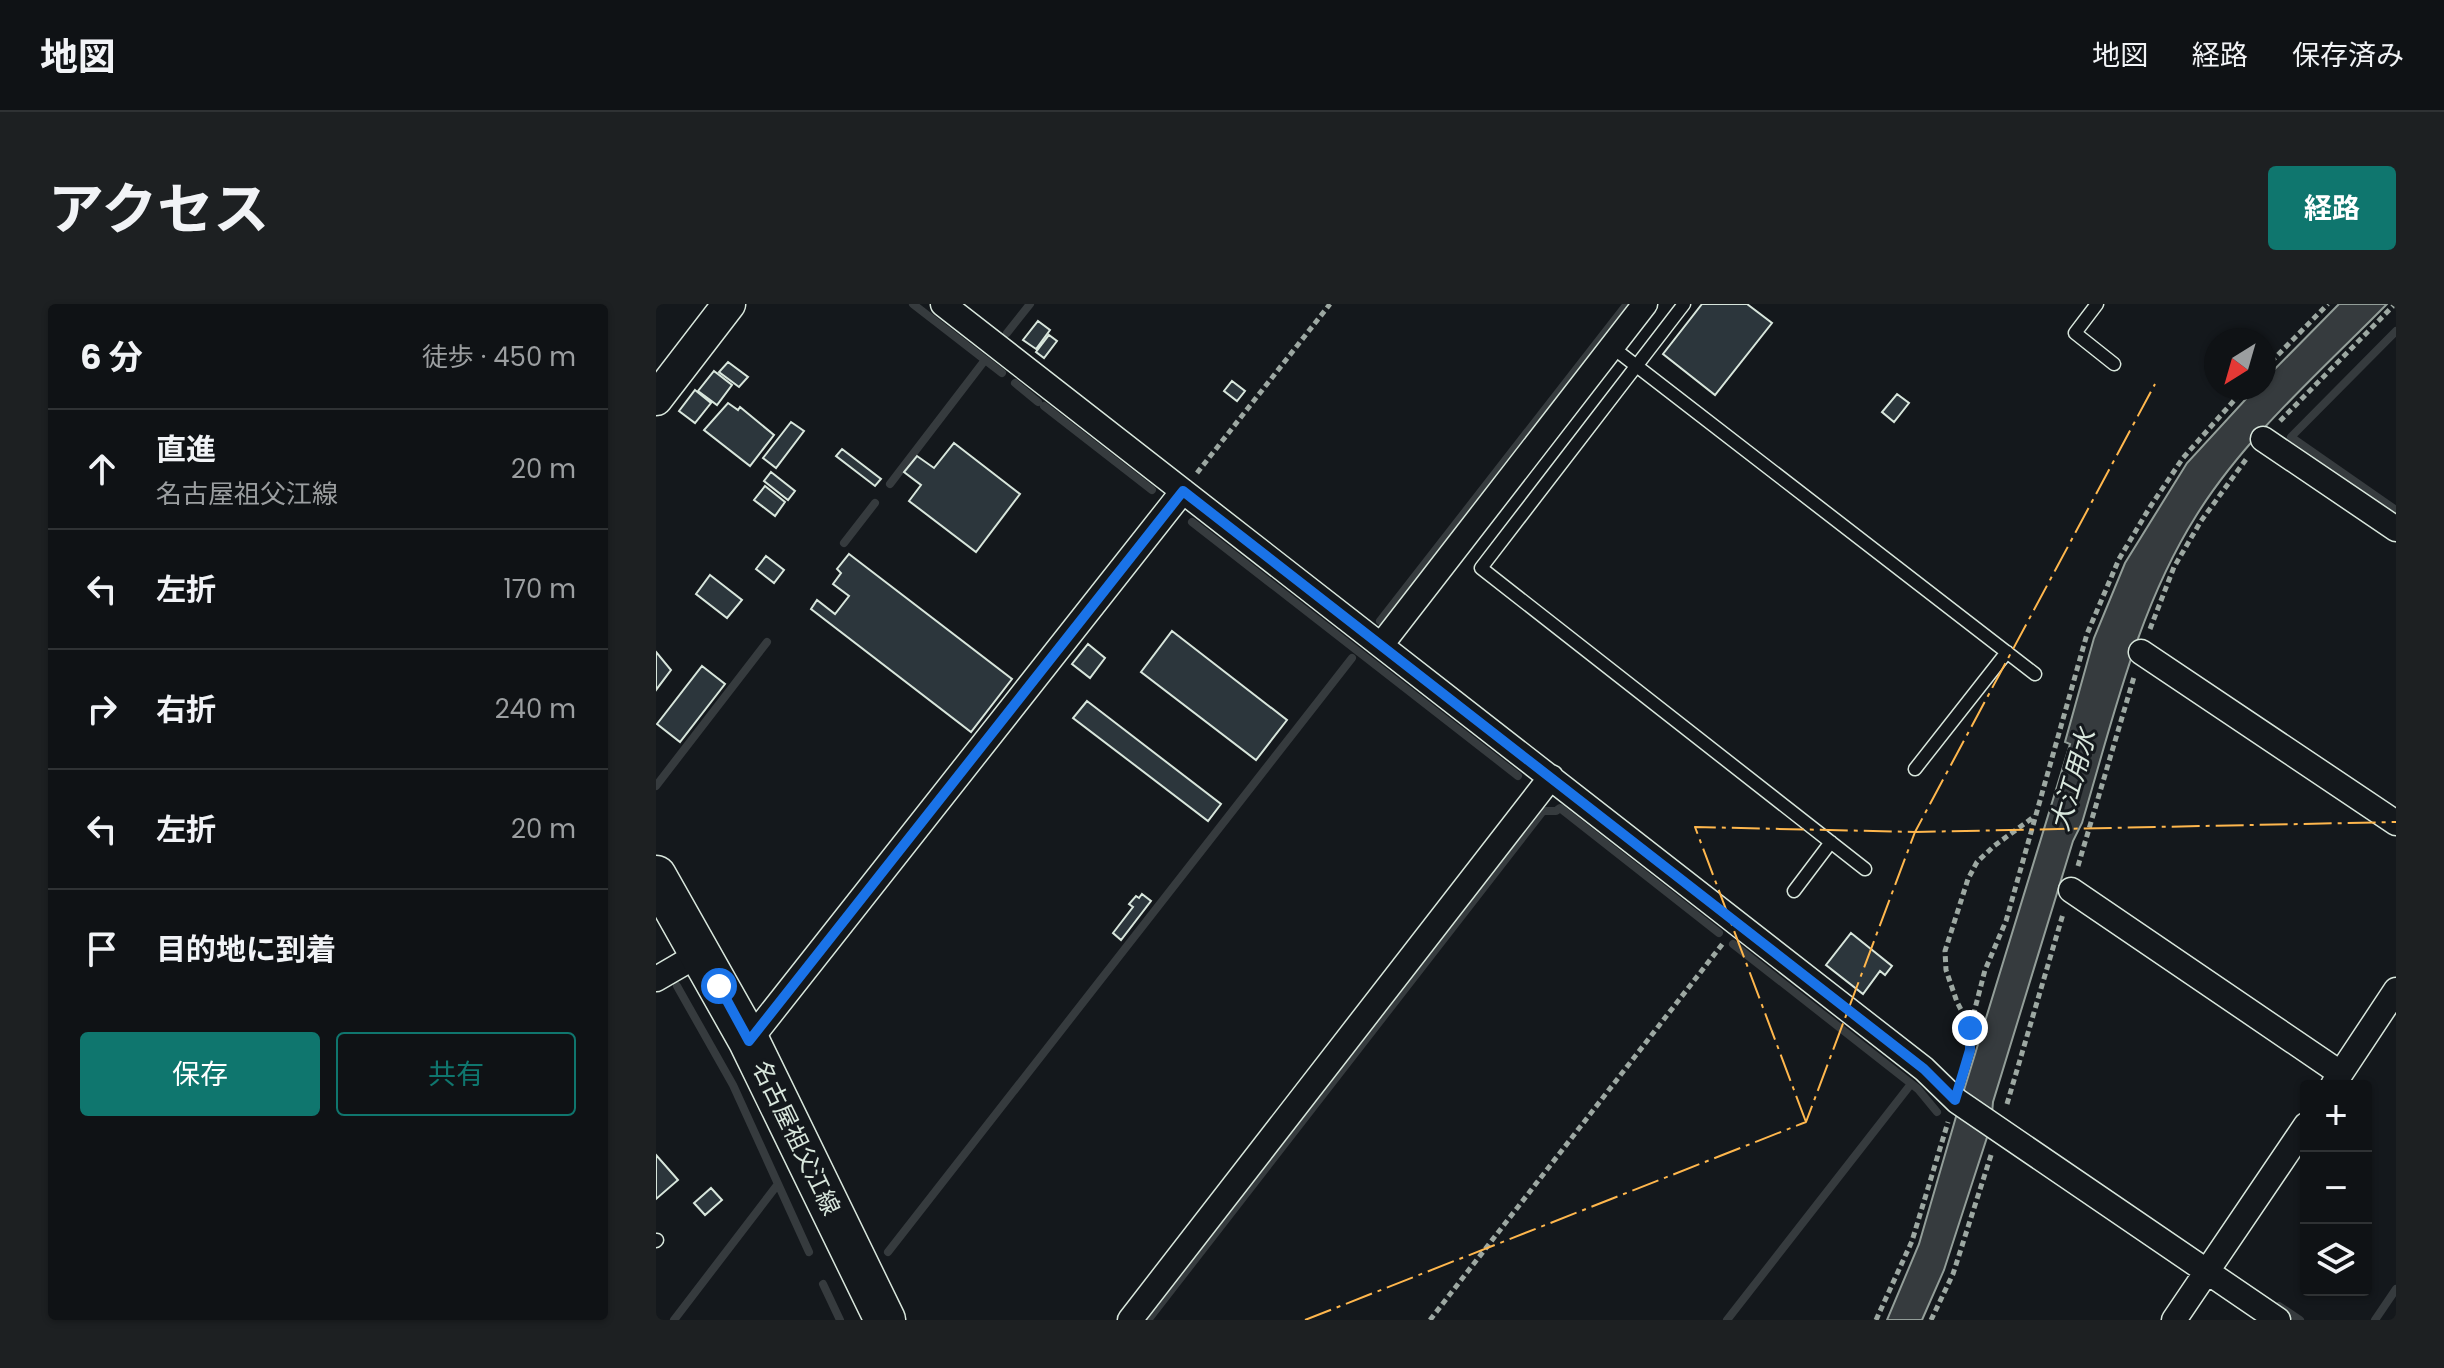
<!DOCTYPE html>
<html lang="ja">
<head>
<meta charset="utf-8">
<style>
	:root { --surface:#0f1215; --page:#1d2022; --text:#f1f3f6; --muted:#9b9ea0; --line:#2f3234; --accent:#0f766e }
	body { margin:0; font-family:Poppins,"Noto Sans JP",sans-serif; background:var(--page); color:var(--text) }
	.controls { position:absolute; right:24px; bottom:24px; display:grid; overflow:hidden; border-radius:8px; box-shadow:0 2px 6px #0004 }
	.controls button { width:72px; height:72px; display:grid; place-items:center; padding:0; border:0; border-bottom:2px solid var(--line); background:var(--surface); color:var(--text); font:40px sans-serif }
	.compass { position:absolute; left:1548px; top:24px; width:72px; height:72px; border-radius:50%; background:var(--surface); box-shadow:0 2px 6px #0004; rotate:217deg }
	.stop { position:absolute; width:24px; height:24px; margin:-18px; border:6px solid #1a73e8; border-radius:50%; background:#fff }
	.stop.end { background:#1a73e8; border-color:#fff; box-shadow:0 2px 8px #0008 }
	.list { margin:0; padding:0; list-style:none }
	h2 { display:flex; justify-content:space-between; align-items:center; height:104px; margin:0; padding:0 32px; font-size:34px }
	h2 small { font-size:26px; font-weight:400; color:var(--muted) }
	.list li { display:grid; grid-template-columns:52px 1fr auto; gap:24px; align-items:center; box-sizing:border-box; height:120px; padding:0 32px; border-top:2px solid var(--line) }
	.list b { display:block; font-size:30px; white-space:nowrap }
	.list p { margin:0; font-size:26px; white-space:nowrap; color:var(--muted) }
	.list em { font-size:26px; font-style:normal; color:var(--muted) }
	.actions { display:flex; gap:16px; padding:24px 32px }
	.actions a { flex:1; padding:18px 0; border:2px solid var(--accent); border-radius:8px; text-align:center; font-size:28px; color:var(--accent) }
	.actions .main { background:var(--accent); color:#fff }
	.icon { flex:none; width:44px; height:44px; fill:none; stroke:currentColor; stroke-width:2; stroke-linecap:round; stroke-linejoin:round }
	.map { position:relative; flex:none; width:1740px; height:1016px; overflow:hidden; border-radius:8px }
	header { display:flex; align-items:center; gap:48px; box-sizing:border-box; height:112px; padding:0 40px; background:var(--surface); border-bottom:2px solid var(--line) }
	header strong { font-size:38px }
	nav { display:flex; gap:44px; margin-inline-start:auto; font-size:28px }
	.intro { display:flex; align-items:center; justify-content:space-between; box-sizing:border-box; height:192px; padding:0 48px }
	h1 { margin:0; font-size:56px }
	.button { padding:20px 36px; border-radius:8px; background:var(--accent); color:#fff; font-size:28px; font-weight:700 }
	main { display:flex; gap:48px; padding:0 48px }
	aside { flex:1; background:var(--surface); border-radius:8px; box-shadow:0 2px 6px #0004 }
	.map>svg:first-child { display:block }
	.water { fill:#363b3e; stroke:#939e99; stroke-width:2 }
	.lines { fill:none; stroke-linecap:round; stroke-linejoin:round }
	.stream { stroke:#363b3e; stroke-width:8 }
	.building { fill:#2c363c; stroke:#d8e6dc; stroke-width:2 }
	.service-casing { stroke:#d8e6dc; stroke-width:15 }
	.minor-casing { stroke:#d8e6dc; stroke-width:27 }
	.tertiary-casing { stroke:#d8e6dc; stroke-width:35 }
	.primary-casing { stroke:#d8e6dc; stroke-width:43 }
	.path { stroke:#9da8a2; stroke-width:5; stroke-dasharray:6 4; stroke-linecap:butt }
	.service { stroke:#14181c; stroke-width:12 }
	.minor { stroke:#14181c; stroke-width:24 }
	.tertiary { stroke:#14181c; stroke-width:32 }
	.primary { stroke:#14181c; stroke-width:40 }
	.power { stroke:#ffb74d; stroke-width:2; stroke-dasharray:28 6 4 6; stroke-linecap:butt }
	.route { stroke:#1a73e8; stroke-width:10 }
	.labels { text-anchor:middle; stroke-width:6; stroke-linejoin:round; paint-order:stroke }
	.street-label { font-size:24px; fill:#d8e6dc; stroke:#14181c }
	.water-label { font-size:26px; font-style:italic; fill:#d8e6dc; stroke:#14181c }
</style>
</head>
<body>
<header>
<strong>地図</strong>
<nav><a>地図</a><a>経路</a><a>保存済み</a></nav>
</header>
<div class="intro"><h1>アクセス</h1><a class="button">経路</a></div>
<main>
<aside>
<h2>6 分<small>徒歩 · 450 m</small></h2>
<ul class="list">
<li><svg class="icon" aria-label="ahead" viewBox="0 0 24 24"><path d="M12 20V5M6 11l6-6 6 6"/></svg><div><b>直進</b><p>名古屋祖父江線</p></div><em>20 m</em></li>
<li><svg class="icon" aria-label="left" viewBox="0 0 24 24"><path d="M17 20v-9H6M10 6l-5 5 5 5"/></svg><div><b>左折</b></div><em>170 m</em></li>
<li><svg class="icon" aria-label="right" viewBox="0 0 24 24"><path d="M7 20v-9h11M14 6l5 5-5 5"/></svg><div><b>右折</b></div><em>240 m</em></li>
<li><svg class="icon" aria-label="left" viewBox="0 0 24 24"><path d="M17 20v-9H6M10 6l-5 5 5 5"/></svg><div><b>左折</b></div><em>20 m</em></li>
<li><svg class="icon" aria-label="arrive" viewBox="0 0 24 24"><path d="M6 21V4h12l-3 4 3 4H6"/></svg><div><b>目的地に到着</b></div></li>
</ul>
<div class="actions"><a class="main">保存</a><a>共有</a></div>
</aside>
<div class="map">
<svg width="1740" height="1016" viewBox="0 0 1740 1016">
	<rect width="100%" height="100%" fill="#14181c"/>
	<path class="water" d="M1683,0H1731C1666,66 1589,133 1540,212C1482,304 1457,415 1426,519L1417,537L1337,798L1335,821L1288,966L1266,1016H1231L1263,940L1304,799L1414,440L1409,438L1438,334L1469,259L1531,159L1600,84H1608V76Z"/>
	<g class="lines">
		<path class="stream" d="M257,0L346,69
			M1740,27L1635,133L1740,206
			M351,29L374,0
			M359,79L382,98
			M388,102L496,186
			M234,180L329,56
			M536,218L862,472
			M188,239L219,199
			M724,317L971,0
			M0,482L111,338
			M1077,640L1262,785L1281,808
			M21,682L77,781L153,948
			M232,948L696,354
			M167,980L184,1016
			M1623,1002L1644,1016
			M18,1016L122,880
			M492,1016L887,507H900L904,504L1063,629
			M1071,1016L1255,780
			M1719,1016L1740,985"/>
	</g>
	<path class="building" d="M1046,0H1091L1116,19L1059,91L1007,50Z
		M382,17L394,26L380,45L367,36Z
		M393,31L401,37L388,54L380,48Z
		M72,58L92,73L83,83L63,68Z
		M58,67L76,81L61,101L42,87Z
		M576,77L589,87L581,97L568,87Z
		M39,86L55,99L39,119L23,107Z
		M1241,90L1253,99L1238,118L1226,108Z
		M72,99L82,106L84,103L118,131L94,162L48,126Z
		M135,118L148,127L120,164L107,154Z
		M298,139L364,190L320,248L253,197L265,181L248,168L261,152L278,164Z
		M186,145L225,175L219,182L180,152Z
		M115,168L139,187L132,196L108,177Z
		M109,182L129,198L119,212L98,196Z
		M193,250L356,375L315,428L155,305L161,296L179,310L193,292L177,280L185,269L181,265Z
		M110,252L128,266L118,279L100,265Z
		M54,271L86,296L71,314L40,290Z
		M516,327L631,416L600,456L485,368Z
		M432,340L449,354L434,374L416,360Z
		M0,348L15,366L0,386Z
		M46,362L69,380L24,438L1,420Z
		M431,397L565,500L552,517L417,414Z
		M486,590L495,597L465,636L457,629L477,603L473,600L480,592L483,594Z
		M1195,629L1236,662L1229,671L1224,667L1207,690L1170,661Z
		M0,851L22,876L0,895Z
		M55,884L66,896L49,911L38,899Z"/>
	<g class="lines">
		<defs>
			<path id="service" d="M1028,0L825,264L1209,565
				M1441,0L1419,29L1458,60
				M956,43L1379,370
				M1259,465L1351,348
				M1138,587L1175,538
				M0,937L1,936"/>
			<path id="minor" d="M287,0L1268,765L1301,797L1622,1016
				M1607,135L1740,225
				M725,341L989,0
				M1485,348L1740,519
				M1415,586L1684,769
				M0,675L45,649
				M93,737L527,187
				M1677,781L1740,686
				M474,1016L895,473
				M1518,1016L1650,821"/>
			<path id="tertiary" d="M0,95L73,0"/>
			<path id="primary" d="M0,572L93,737L229,1016"/>
		</defs>
		<use href="#service" class="service-casing"/>
		<use href="#minor" class="minor-casing"/>
		<use href="#tertiary" class="tertiary-casing"/>
		<use href="#primary" class="primary-casing"/>
		<path class="path" d="M1608,65L1672,0
			M1624,117L1739,0
			M541,169L674,0
			M1494,325L1518,263L1545,217L1591,154
			M1422,562L1478,373
			M1314,723L1301,698L1290,666L1289,647L1312,575L1321,558L1338,542L1379,512
			M1307,770L1314,746V724L1329,666L1350,617L1431,330L1463,255L1494,203L1527,154L1589,84
			M1351,800L1407,610
			M774,1016L1068,638
			M1220,1016L1256,937L1292,818
			M1275,1016L1297,970L1336,848"/>
		<use href="#service" class="service"/>
		<use href="#minor" class="minor"/>
		<use href="#tertiary" class="tertiary"/>
		<use href="#primary" class="primary"/>
		<path class="power" d="M1150,818L1039,523L1259,528L1740,518
			M649,1016L1150,818L1259,528L1499,80"/>
	</g>
	<g class="lines">
		<path class="route" d="M63,682L93,737L527,187L1268,765L1299,796L1314,746V724"/>
	</g>
	<g class="labels">
		<g class="street-label">
			<text transform="translate(140 834) rotate(64)" y="8">名古屋祖父江線</text>
		</g>
		<g class="water-label">
			<text transform="translate(1417 476) rotate(-74)" y="9">大江用水</text>
		</g>
	</g>
</svg>
<div class="controls">
<button>+</button>
<button>−</button>
<button><svg class="icon" aria-label="layers" viewBox="0 0 24 24"><path d="M12 4l9 5-9 5-9-5zM3 14l9 5 9-5"/></svg></button>
</div>
<svg class="compass" viewBox="-18 -18 36 36"><path d="M0-13l5 13h-10z" fill="#e53935"/><path d="M0 13l5-13h-10z" fill="#9b9ea0"/></svg>
<div class="stop" style="left:63px;top:682px"></div>
<div class="stop end" style="left:1314px;top:724px"></div>
</div>
</main>
</body>
</html>
